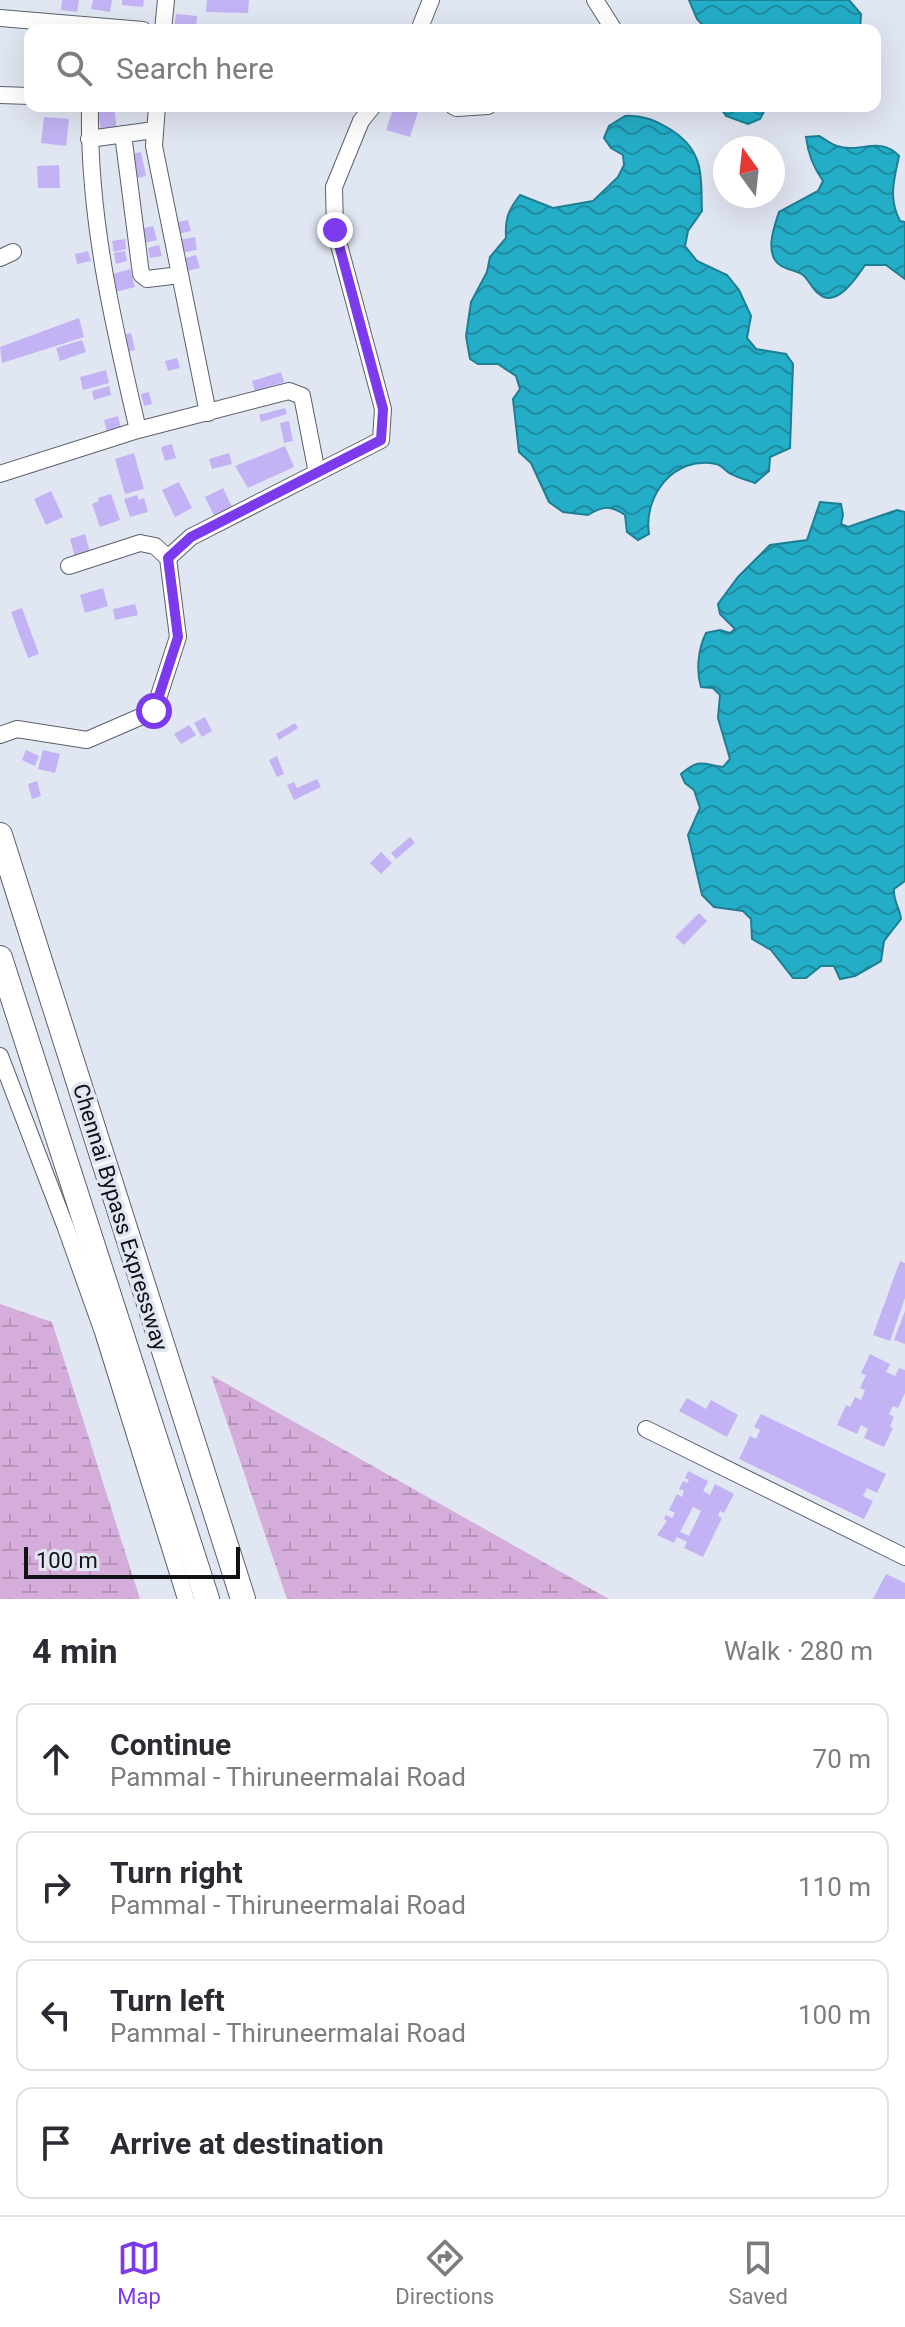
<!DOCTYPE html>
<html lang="en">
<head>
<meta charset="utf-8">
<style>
	:root { --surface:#fff; --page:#f7f7f7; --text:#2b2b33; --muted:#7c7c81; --line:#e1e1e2; --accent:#7c3aed }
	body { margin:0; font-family:Roboto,sans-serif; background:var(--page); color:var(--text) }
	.compass { position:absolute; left:713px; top:136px; width:72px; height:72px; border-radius:50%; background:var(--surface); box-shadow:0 8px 32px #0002; rotate:345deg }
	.scale { position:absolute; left:24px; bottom:20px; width:216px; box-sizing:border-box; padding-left:8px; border:4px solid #101216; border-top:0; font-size:22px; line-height:28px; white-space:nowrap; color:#101216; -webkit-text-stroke:6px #e1e6f3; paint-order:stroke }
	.stop { position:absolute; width:24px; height:24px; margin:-18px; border:6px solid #7c3aed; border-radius:50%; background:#fff }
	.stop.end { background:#7c3aed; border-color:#fff; box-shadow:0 2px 8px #0008 }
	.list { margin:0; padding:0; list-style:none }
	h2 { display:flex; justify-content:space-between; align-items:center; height:104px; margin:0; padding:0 32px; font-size:34px }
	h2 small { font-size:26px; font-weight:400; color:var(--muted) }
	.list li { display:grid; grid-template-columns:52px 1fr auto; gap:24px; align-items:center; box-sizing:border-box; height:112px; margin:0 16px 16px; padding:0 16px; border:2px solid var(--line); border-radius:16px }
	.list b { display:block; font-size:30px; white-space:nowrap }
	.list p { margin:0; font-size:26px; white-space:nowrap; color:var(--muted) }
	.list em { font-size:26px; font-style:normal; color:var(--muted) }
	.icon { flex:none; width:44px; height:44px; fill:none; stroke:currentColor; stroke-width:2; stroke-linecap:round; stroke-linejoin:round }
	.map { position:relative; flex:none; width:905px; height:1599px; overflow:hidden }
	.search { position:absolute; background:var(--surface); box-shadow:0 8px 32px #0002; left:24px; right:24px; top:24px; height:88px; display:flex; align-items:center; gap:20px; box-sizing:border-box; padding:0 28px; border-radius:16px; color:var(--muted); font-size:30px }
	.sheet { height:616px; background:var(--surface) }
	nav { display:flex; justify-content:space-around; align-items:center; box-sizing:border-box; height:112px; border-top:2px solid var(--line); background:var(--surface); font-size:22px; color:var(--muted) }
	nav a { display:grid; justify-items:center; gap:4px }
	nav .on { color:var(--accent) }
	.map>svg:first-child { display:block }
	.wetland { fill:url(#wetland-marsh) }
	.water { fill:url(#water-waves); stroke:#1e7e92; stroke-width:2 }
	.building { fill:#c3b3f4; fill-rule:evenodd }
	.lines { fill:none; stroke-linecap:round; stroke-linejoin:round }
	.minor-casing { stroke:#5b606b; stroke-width:18 }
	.highway-casing { stroke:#5b606b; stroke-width:26 }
	.minor { stroke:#fff; stroke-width:16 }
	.highway { stroke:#fff; stroke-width:24 }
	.route { stroke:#7c3aed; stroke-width:10 }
	.labels { text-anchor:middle; stroke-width:7; stroke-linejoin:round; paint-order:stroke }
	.street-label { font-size:22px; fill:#101216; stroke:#e1e6f3 }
</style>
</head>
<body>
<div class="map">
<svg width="905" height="1599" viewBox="0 0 905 1599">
	<defs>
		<pattern id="wetland-marsh" width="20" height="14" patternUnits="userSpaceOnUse" patternTransform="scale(2)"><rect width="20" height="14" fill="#d5adda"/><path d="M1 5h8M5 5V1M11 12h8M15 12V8" fill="none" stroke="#b694ba"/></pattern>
		<pattern id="water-waves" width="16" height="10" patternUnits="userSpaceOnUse" patternTransform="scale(2)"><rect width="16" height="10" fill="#24adc7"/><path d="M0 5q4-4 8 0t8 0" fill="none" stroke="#1e8ba1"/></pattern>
	</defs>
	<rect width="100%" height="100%" fill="#e1e6f3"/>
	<path class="wetland" d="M0,1304L52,1322L140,1599H0Z
		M211,1375L609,1599H287Z"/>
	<path class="water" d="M689,0H849L861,14L860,30H707L697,19Z
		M719,106H767L760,119L748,124L726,116Z
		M625,116C651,114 688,134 697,160C703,174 701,196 702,211L688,231L685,246L697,261L727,275L739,290L751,316L747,338L756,349L786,354L793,364L790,448L770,457L769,471L755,483C748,480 738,478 731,474C725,471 722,465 716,464C674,455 643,496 649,534L638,540L627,532L625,515C610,505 603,506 588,515L563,512L549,502L531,463L519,452L513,399L520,389L516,376L498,364H478L470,359L466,336L471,302L487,272L490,257L506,238C505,219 508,210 520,195L553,208L593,201L618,177L624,165L623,155L611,148L604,138L609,126Z
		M819,136C825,139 831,144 837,146C859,154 880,135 899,156C894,180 888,198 900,221L905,222V279L886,265H865C857,277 836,309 819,294C812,289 809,280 803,275C797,270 786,270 780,265C764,254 774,227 779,212L818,191L823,181C813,167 808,154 806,137Z
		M820,502L841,504L843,515L841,524L848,527L897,510L905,512V881L894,889C893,901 900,908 901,919L884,941L881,961L855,976L840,979L834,966H821L806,978H793L771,950L752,939L751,919L743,911L714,907L702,895L688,835L700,808L694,790L685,783L681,774C700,758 702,764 723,767L730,759L718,718L720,695L713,688L701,687C696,671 698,649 706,633L720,630L730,633L735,629L720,614L718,604L738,577L770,545L807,540Z"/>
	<path class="building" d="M62,0H79L77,12L61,10Z
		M93,0H112L110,12L91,9Z
		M122,0H144L143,7L122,5Z
		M207,0H249L248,13L206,12Z
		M176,14L197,16L196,30H174Z
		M114,106L117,132L101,134L98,107Z
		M394,106H420L410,137L386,130Z
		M44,117L69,119L66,146L41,143Z
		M141,152L146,176L132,179L126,155Z
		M59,165L60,188H38L37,166Z
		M188,220L191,231L174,235L172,223Z
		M153,226L157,240L145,243L141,229Z
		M195,237L197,250L181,253L178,240Z
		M125,239L126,249L114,252L112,241Z
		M159,245L162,256L150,258L148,248Z
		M88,251L91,261L77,264L75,254Z
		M125,251L127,261L116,264L114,253Z
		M196,255L200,268L186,271L183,259Z
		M130,269L135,287L111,293L106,276Z
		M79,318L84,337L2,363L0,347Z
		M131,333L135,350L127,352L123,335Z
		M82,340L86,352L60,361L56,348Z
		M177,358L180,368L168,371L165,361Z
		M106,370L109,383L83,390L80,377Z
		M281,372L284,382L255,391L252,381Z
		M109,386L111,395L94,400L92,391Z
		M149,392L152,404L144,406L141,394Z
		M285,408L287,414L261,422L259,415Z
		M118,416L121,428L107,432L104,420Z
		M289,421L293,441L284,443L280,423Z
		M172,444L176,458L165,461L161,447Z
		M285,446L294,467L248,488L235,466Z
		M134,453L144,489L125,494L115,459Z
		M229,453L232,464L212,469L209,459Z
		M179,482L192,508L175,517L162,490Z
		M223,488L233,509L215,518L205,497Z
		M51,491L63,517L46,525L34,499Z
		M111,494L120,520L100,527L92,504L99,501L98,498Z
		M137,495L139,500L144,498L148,512L130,517L124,499Z
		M85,534L90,552L75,557L70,539Z
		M103,588L108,606L85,613L80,595Z
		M135,604L138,615L115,620L113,609Z
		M22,608L39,654L28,658L11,612Z
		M205,717L212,731L202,737L194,723Z
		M295,723L298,728L279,740L276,734Z
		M189,725L196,735L181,744L174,734Z
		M26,750L39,756L35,766L22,760Z
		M43,750L60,754L55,773L38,769Z
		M277,756L284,774L277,777L269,760Z
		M317,779L321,787L294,800L287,785L294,782L297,788Z
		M37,781L41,796L32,799L28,784Z
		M410,837L415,843L396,859L391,853Z
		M381,852L392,863L381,874L370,863Z
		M699,913L707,921L684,945L675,937Z
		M900,1261L905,1263V1298L890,1341L873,1335Z
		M905,1311V1344L894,1340Z
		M870,1354L890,1364L886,1372L895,1376L899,1368L905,1370V1393L898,1408L893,1406L889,1414L894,1417L890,1426L893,1428L884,1447L864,1438L868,1429L861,1425L857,1434L837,1425L846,1405L850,1407L855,1397L861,1400L865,1390L860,1388L866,1375L861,1373Z
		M687,1398L706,1409L711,1400L738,1415L727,1437L679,1411Z
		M761,1414L886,1474L877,1493L867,1488L863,1496L873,1501L864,1519L739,1459L750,1436L756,1439L760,1430L754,1427Z
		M688,1471L708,1481L703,1491L710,1495L715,1484L734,1494L724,1513L720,1511L718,1516L722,1518L703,1557L684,1548L687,1542L677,1537L674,1543L657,1535L667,1521L664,1519L666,1515L672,1518L675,1513L669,1510L677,1494L682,1497L684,1491L679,1489L683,1481L687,1483L689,1480L685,1478ZM693,1507L701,1511L689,1536L680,1532Z
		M886,1574L905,1583V1599H873Z"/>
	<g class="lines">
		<defs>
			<path id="minor" d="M595,0L614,30
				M0,18L143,30
				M163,30L166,0
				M419,30L431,0
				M0,95L30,96
				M90,106C88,217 113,323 138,430
				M157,106L154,146L208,413
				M453,106L457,108L488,106
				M123,134L141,274L147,279L180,275
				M89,139L154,130
				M0,258L13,252
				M0,474L138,430L289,391L302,396L317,473
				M69,566L140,543L155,546L168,558
				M0,735L17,729L87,740L154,711L178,637L168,558L191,537L381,440L383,409L335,230L334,187L361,121L373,106
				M0,1056L66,1228L103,1332L186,1599
				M646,1429L905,1557"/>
			<path id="highway" d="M0,835L243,1599
				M0,958L207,1599"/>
		</defs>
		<use href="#minor" class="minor-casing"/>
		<use href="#highway" class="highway-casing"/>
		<use href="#minor" class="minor"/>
		<use href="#highway" class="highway"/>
	</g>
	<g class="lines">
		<path class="route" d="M154,711L178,637L168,558L191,537L381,440L383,409L335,230"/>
	</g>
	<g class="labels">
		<g class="street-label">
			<text transform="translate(121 1217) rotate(73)" y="8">Chennai Bypass Expressway</text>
		</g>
	</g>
</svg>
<svg class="compass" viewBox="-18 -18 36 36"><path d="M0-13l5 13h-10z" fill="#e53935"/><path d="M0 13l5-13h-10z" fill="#7c7c81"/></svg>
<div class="scale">100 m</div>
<div class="stop" style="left:154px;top:711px"></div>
<div class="stop end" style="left:335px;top:230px"></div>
<div class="search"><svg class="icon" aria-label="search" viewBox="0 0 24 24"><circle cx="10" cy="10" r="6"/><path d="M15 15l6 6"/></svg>Search here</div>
</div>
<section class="sheet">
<h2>4 min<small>Walk · 280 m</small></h2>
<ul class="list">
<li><svg class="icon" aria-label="ahead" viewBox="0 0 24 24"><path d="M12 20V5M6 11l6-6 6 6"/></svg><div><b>Continue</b><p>Pammal - Thiruneermalai Road</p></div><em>70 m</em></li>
<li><svg class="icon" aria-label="right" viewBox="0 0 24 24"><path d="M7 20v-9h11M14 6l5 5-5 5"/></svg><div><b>Turn right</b><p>Pammal - Thiruneermalai Road</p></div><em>110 m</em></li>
<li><svg class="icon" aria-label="left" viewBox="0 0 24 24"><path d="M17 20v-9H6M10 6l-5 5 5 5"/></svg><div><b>Turn left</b><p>Pammal - Thiruneermalai Road</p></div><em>100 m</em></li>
<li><svg class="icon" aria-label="arrive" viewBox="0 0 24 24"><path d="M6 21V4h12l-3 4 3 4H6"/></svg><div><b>Arrive at destination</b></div></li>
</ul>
</section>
<nav>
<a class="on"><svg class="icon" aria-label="map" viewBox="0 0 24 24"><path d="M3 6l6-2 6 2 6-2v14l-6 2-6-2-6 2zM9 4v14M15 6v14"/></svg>Map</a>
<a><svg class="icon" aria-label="directions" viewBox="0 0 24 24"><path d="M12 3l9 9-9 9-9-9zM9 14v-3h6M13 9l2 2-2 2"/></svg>Directions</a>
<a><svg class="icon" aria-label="saved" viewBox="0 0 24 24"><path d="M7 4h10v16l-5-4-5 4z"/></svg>Saved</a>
</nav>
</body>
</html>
